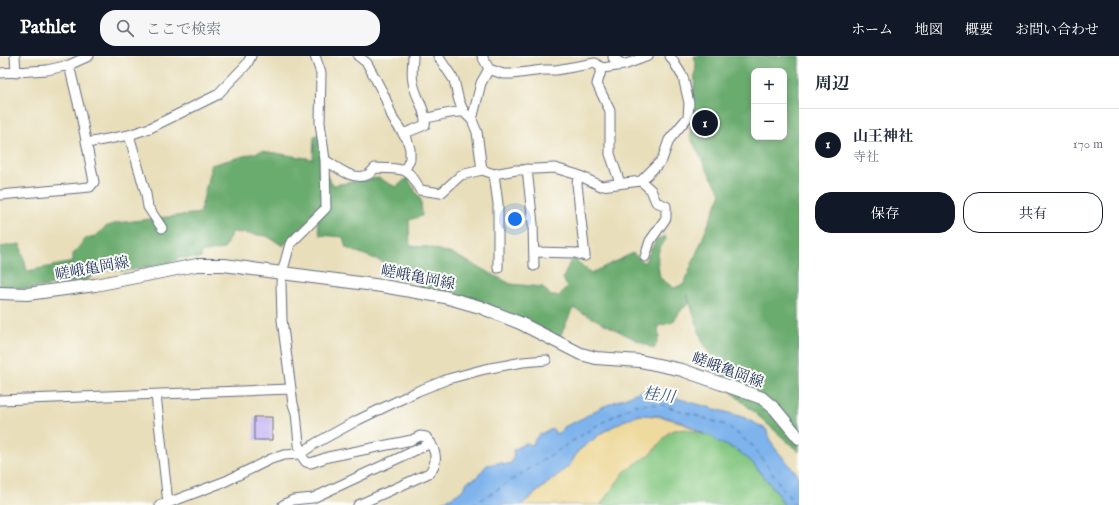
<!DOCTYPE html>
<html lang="ja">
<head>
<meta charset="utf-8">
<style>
	:root { --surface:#fff; --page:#f6f6f7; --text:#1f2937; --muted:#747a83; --line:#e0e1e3; --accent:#111827 }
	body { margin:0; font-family:"IM FELL English","Noto Serif JP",serif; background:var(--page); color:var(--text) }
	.controls { position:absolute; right:12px; top:12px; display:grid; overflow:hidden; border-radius:8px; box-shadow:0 2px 6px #0003 }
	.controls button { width:36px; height:36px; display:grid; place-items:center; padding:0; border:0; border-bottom:1px solid var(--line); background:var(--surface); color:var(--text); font:20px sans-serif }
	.you { position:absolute; left:515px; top:163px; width:14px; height:14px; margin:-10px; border:3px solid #fff; border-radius:50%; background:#1a73e8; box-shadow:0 0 0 6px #1a73e833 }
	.badge { display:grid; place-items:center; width:26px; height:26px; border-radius:50%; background:var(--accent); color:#fff; font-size:13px; font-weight:700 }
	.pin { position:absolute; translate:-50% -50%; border:2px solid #fff; box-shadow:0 1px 4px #0006 }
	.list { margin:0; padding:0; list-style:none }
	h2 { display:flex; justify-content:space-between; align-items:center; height:52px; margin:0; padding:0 16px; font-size:17px }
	h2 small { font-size:13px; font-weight:400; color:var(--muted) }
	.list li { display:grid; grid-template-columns:26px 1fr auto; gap:12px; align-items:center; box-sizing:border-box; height:72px; padding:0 16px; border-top:1px solid var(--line) }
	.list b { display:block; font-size:15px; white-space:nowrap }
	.list p { margin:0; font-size:13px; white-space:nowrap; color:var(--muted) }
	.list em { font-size:13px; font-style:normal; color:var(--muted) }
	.actions { display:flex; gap:8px; padding:12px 16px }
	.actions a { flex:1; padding:9px 0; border:1px solid var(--accent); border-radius:16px; text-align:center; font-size:14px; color:var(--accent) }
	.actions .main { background:var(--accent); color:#fff }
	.icon { flex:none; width:22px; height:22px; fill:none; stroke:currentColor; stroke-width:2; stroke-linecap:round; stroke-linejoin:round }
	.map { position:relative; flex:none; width:799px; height:449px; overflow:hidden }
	header { display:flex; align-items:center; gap:24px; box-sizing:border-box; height:56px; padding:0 20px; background:var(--accent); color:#fff }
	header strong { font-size:19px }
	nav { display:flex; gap:22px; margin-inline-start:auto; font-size:14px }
	.search { width:280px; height:36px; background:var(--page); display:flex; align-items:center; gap:10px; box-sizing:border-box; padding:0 14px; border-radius:16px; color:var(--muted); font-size:15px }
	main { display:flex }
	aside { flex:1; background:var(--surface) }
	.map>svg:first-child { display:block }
	.green { fill:#83c680; stroke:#4f7a6f }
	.forest { fill:#6aab6e; stroke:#426d66; fill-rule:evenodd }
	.sand { fill:#eeda9e; stroke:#84847e }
	.water { fill:#7eb3ec; stroke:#4c71a5 }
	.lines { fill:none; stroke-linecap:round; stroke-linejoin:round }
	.ferry { stroke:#395789; stroke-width:1; stroke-dasharray:5 4; stroke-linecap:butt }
	.building { fill:#b9a8f5 }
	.street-casing { stroke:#636c7e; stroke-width:11 }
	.secondary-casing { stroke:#636c7e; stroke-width:14 }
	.street { stroke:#fff; stroke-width:9 }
	.secondary { stroke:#fff; stroke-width:12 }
	.labels { text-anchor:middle; stroke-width:4; stroke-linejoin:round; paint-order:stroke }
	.street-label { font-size:15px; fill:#1b2f5e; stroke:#fdfcf7 }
	.water-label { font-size:16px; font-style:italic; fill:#395789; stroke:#fdfcf7 }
</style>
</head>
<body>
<header>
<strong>Pathlet</strong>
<div class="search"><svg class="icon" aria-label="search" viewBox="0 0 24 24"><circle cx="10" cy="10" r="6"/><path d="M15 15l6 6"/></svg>ここで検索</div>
<nav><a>ホーム</a><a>地図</a><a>概要</a><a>お問い合わせ</a></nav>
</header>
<main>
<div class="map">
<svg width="799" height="449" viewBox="0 0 799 449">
	<rect width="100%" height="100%" fill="#fdfcf7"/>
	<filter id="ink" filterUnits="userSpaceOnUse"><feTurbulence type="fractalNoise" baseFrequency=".025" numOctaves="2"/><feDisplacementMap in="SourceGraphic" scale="8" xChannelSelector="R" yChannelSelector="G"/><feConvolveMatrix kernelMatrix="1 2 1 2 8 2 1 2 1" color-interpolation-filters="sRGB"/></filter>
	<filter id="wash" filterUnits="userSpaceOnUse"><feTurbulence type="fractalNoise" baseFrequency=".012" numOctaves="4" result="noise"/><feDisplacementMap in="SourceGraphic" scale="16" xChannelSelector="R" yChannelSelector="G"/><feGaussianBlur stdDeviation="0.9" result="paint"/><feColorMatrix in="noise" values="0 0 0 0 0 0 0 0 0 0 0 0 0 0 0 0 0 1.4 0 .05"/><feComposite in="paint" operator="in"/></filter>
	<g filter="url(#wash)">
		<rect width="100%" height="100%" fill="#e8deba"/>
		<path class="green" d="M686,373L713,381L718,386L737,394L751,405L776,435L784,449H600L625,415L652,397L668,377L673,374Z"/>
		<path class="forest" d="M694,0H799V396L729,334L702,284L687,238L689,248L682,253L673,266L658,270L659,281L654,293L573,252L560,281L478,244L420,231L413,217L346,192L343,181L320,179L316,158L283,190L267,180L232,176L224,193L201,197V202H180L170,207L126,215L99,213L87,224L29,233L0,230V191L20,188L27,215L73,206V198L85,183L96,180L105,171L117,167L200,157L211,109L262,95L313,103L314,80L319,78L321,112L333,129L378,122L396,131L407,122L421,144L422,160L409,164L410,190L429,191L455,199L511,228L543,231L551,240H559L567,231L563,222L572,201L591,217L633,197L644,207L656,184L665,180L666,184C654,195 658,207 660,222L674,232L684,228L721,137L707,114L690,80L696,7ZM754,15H784V81H754Z"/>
		<path class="sand" d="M640,359C668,360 679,365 704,378L686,373L673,374L668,377L652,397L625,415L600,449H521L570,409L578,395L603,376L623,365Z"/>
		<path class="water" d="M648,334L743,361L766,373L774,391L799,420V449H784L776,435L751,405L737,394L718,386L713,381L704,378L680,365L659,360L640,359L623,365L603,376L578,395L570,409L521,449H436C446,443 463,439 467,426L476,422L487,409L502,406L503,409L511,407L514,400L513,394L526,387L533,389C535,379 543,376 553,373L556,378L561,375L564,371L583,362L600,352L641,335Z"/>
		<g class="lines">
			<path class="ferry" d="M473,449L596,370L634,349L659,348L726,369L753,390L795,449"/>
		</g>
		<g id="blocks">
			<path class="building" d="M254,361H272V384H254Z"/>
		</g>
	</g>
	<g filter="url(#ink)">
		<use href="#blocks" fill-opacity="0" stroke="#636c7e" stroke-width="1"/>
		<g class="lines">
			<defs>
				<path id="street" d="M15,0L16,17
					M315,0L321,17L320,67L325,104C336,111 353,125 367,119C370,118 373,114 375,112C400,114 408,108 420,134L441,137L461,119L482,114L494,118L516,114L555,112L578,119L601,130L641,125L651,134L656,146L666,150V162L650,185L645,201
					M358,0L367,7L384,39L393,63L407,83L410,93V103L405,114
					M438,0L454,24L459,45L464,56L472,64L477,76L482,114
					M482,0L489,13L503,18H512L543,14H556L595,7L602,12
					M613,0V2L624,9L648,0
					M0,17L47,14L69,9L89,0
					M426,62C439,60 451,55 464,56
					M472,64L481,27L489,13
					M403,78L425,69C427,55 415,40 413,26C411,18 413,8 413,0
					M129,79L146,138L148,151L162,172
					M87,87L129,79L150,72L217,39L247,8L251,0
					M325,104L326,152L290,188L282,217L281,227L282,264L293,348L296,357L300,398L306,406L311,407L328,401L412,384L420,380L426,381C435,392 440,405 429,417L358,449
					M527,113L533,168L534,210
					M494,118L498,148V212
					M641,125L662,104L669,84L688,61L689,47L683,21L670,0
					M620,127L610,98V55L597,28L602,12L624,9
					M0,139L90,131L94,126L81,59L69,9
					M534,196L575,197L585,200L577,128L578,119
					M156,339L168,447
					M0,344L291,333
					M160,449L168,447L226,425L271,403L284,399L300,398L316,387L358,364L418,335L448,323L485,313L523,306L546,304
					M283,449L293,444L313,442L431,387"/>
				<path id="secondary" d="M0,237L27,238L95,229L197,209H224L282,217L382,230L445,241L480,251L520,267L581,298L596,302L640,305L682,314L762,342L775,353L799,382"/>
			</defs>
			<use href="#street" class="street-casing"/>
			<use href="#secondary" class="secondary-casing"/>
			<use href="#street" class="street"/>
			<use href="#secondary" class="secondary"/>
		</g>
	</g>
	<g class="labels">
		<g class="street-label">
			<text transform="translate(92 212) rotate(-10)" y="5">嵯峨亀岡線</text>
			<text transform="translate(418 221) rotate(11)" y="5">嵯峨亀岡線</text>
			<text transform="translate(728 314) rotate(20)" y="5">嵯峨亀岡線</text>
		</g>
		<g class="water-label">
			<text transform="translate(659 338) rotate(8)" y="6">桂川</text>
		</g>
	</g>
</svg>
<div class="controls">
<button>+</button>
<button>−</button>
</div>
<div class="you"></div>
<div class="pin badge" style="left:705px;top:67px">1</div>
</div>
<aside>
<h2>周辺<small></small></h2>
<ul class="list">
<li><span class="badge">1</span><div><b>山王神社</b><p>寺社</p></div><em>170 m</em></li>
</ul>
<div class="actions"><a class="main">保存</a><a>共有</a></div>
</aside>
</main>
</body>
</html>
